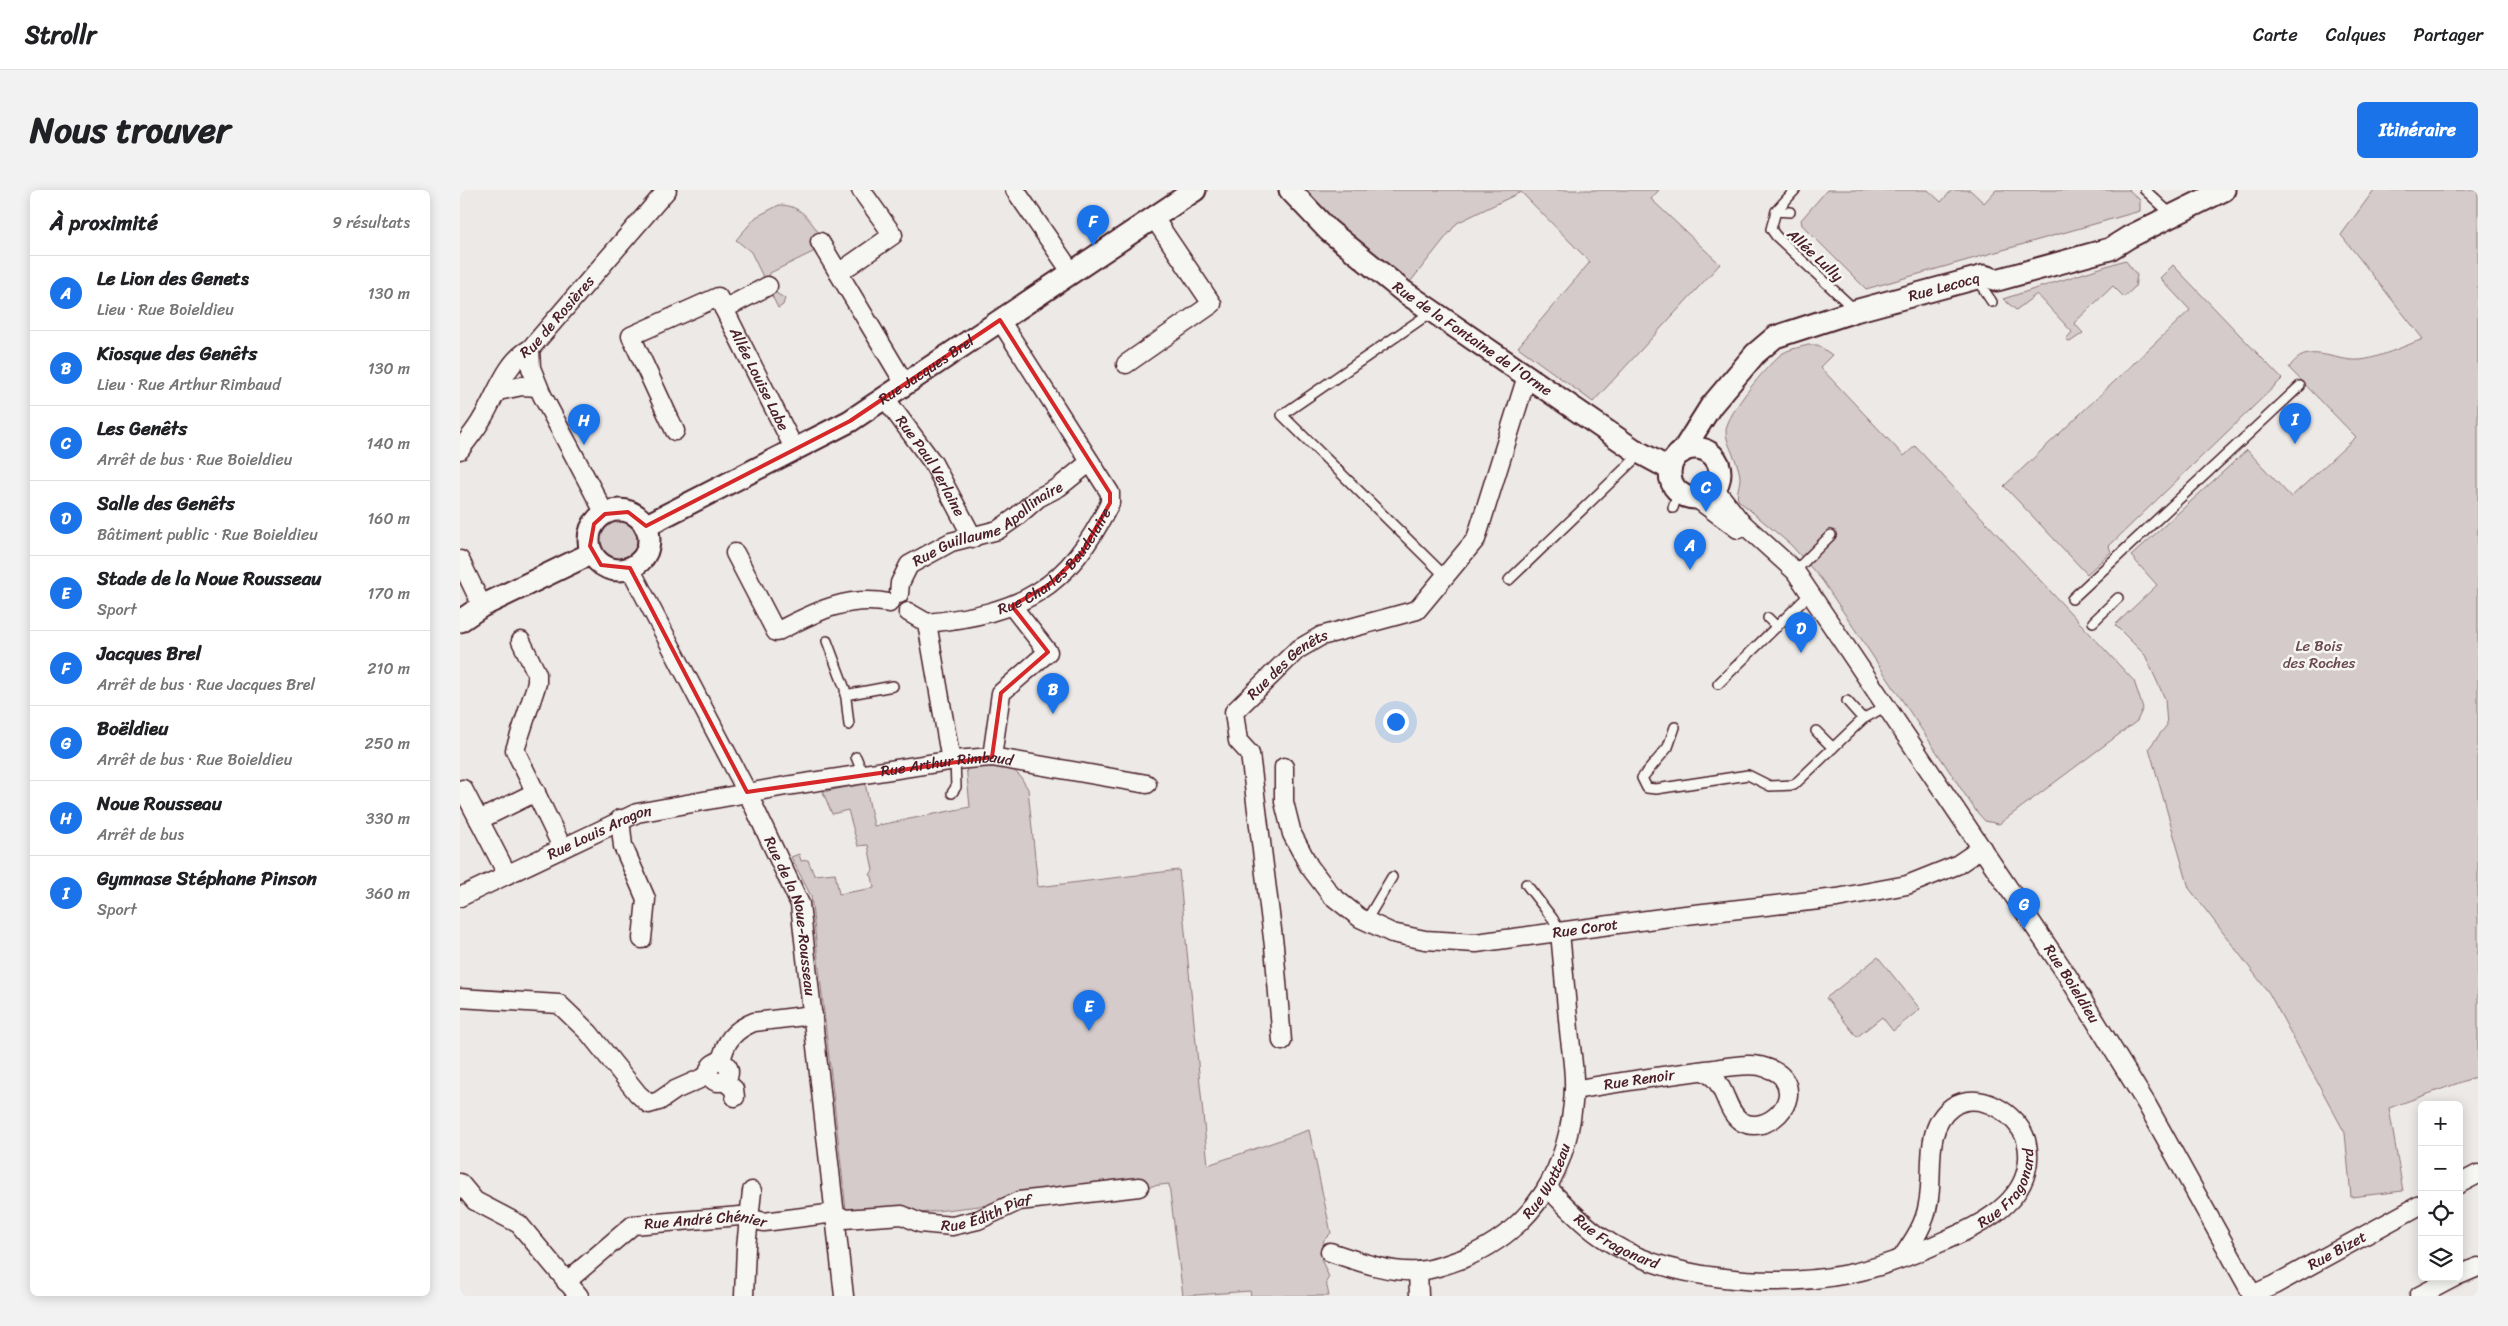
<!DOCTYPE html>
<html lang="fr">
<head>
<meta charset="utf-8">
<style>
	:root { --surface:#fff; --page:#f2f2f2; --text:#202124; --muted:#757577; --line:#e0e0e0; --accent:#1a73e8 }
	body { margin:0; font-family:Sriracha,sans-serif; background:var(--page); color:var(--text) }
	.controls { position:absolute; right:15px; bottom:15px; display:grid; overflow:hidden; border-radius:8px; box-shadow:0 2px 12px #0003 }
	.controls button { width:45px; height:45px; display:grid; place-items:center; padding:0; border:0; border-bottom:1px solid var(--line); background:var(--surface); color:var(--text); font:25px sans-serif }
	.you { position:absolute; left:935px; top:531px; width:18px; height:18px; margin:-12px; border:4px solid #fff; border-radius:50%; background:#1a73e8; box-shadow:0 0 0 8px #1a73e833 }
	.badge { display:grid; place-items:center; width:32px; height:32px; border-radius:50%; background:var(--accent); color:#fff; font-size:16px; font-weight:700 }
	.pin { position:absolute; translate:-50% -41px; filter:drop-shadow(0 1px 2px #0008) }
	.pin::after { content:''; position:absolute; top:26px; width:18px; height:15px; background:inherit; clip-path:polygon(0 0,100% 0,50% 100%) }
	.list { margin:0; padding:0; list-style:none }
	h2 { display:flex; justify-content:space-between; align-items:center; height:65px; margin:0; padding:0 20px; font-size:21px }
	h2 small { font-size:16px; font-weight:400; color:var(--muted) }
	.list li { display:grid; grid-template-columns:32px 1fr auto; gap:15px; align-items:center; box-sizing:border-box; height:75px; padding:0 20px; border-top:1px solid var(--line) }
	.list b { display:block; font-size:19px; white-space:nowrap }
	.list p { margin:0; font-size:16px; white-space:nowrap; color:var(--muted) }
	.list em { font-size:16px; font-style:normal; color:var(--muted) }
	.icon { flex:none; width:28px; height:28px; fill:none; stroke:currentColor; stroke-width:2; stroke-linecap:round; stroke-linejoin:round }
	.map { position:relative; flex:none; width:2018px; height:1106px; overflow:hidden; border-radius:8px }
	header { display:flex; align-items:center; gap:30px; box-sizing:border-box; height:70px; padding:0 25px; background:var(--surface); border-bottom:1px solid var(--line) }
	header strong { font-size:24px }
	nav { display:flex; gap:28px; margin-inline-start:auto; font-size:18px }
	.intro { display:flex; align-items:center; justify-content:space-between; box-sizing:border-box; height:120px; padding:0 30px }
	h1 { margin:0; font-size:35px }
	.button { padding:12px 22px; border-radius:8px; background:var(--accent); color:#fff; font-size:18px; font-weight:700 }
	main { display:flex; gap:30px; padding:0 30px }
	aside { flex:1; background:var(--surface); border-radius:8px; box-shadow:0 2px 12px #0003 }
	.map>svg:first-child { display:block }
	.green { fill:#d4cbca; stroke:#8f757a }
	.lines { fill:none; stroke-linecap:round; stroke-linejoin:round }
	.service-casing { stroke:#4a1f2b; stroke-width:12 }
	.minor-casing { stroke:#4a1f2b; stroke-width:21 }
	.tertiary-casing { stroke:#4a1f2b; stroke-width:25 }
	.service { stroke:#f6f6f2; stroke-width:9 }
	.minor { stroke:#f6f6f2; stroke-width:18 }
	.tertiary { stroke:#f6f6f2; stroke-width:21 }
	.marked { fill:none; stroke:#d62828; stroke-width:4; stroke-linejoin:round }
	.labels { text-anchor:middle; stroke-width:5; stroke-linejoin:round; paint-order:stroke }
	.street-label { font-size:15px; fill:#4a1f2b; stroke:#f6f6f2 }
	.park-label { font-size:15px; fill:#6c4a53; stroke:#f6f6f2 }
</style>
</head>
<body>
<header>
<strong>Strollr</strong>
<nav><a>Carte</a><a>Calques</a><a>Partager</a></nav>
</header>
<div class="intro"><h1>Nous trouver</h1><a class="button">Itinéraire</a></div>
<main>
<aside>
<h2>À proximité<small>9 résultats</small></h2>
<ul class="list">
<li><span class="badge">A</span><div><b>Le Lion des Genets</b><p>Lieu · Rue Boieldieu</p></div><em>130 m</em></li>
<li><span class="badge">B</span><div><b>Kiosque des Genêts</b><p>Lieu · Rue Arthur Rimbaud</p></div><em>130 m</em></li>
<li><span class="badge">C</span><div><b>Les Genêts</b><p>Arrêt de bus · Rue Boieldieu</p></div><em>140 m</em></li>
<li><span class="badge">D</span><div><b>Salle des Genêts</b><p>Bâtiment public · Rue Boieldieu</p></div><em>160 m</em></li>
<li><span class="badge">E</span><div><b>Stade de la Noue Rousseau</b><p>Sport</p></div><em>170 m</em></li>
<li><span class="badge">F</span><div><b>Jacques Brel</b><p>Arrêt de bus · Rue Jacques Brel</p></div><em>210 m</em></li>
<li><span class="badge">G</span><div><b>Boëldieu</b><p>Arrêt de bus · Rue Boieldieu</p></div><em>250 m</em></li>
<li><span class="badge">H</span><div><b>Noue Rousseau</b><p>Arrêt de bus</p></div><em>330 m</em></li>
<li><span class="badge">I</span><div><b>Gymnase Stéphane Pinson</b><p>Sport</p></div><em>360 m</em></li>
</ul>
</aside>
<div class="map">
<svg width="2018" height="1106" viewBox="0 0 2018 1106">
	<rect width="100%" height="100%" fill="#ece9e6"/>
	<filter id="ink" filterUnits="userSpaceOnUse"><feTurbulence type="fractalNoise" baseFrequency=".02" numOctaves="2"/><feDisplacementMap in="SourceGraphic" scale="10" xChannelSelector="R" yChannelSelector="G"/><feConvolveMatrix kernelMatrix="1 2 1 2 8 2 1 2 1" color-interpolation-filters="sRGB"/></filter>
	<g filter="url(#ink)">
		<path class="green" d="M830,0H1199L1191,9L1260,74L1133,212L1058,157L1130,72L1061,2L997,33L943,101Z
			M1367,0H1468L1481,12L1492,0H1510L1524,13L1536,0H1669L1680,10V21L1406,99L1342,35L1341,30Z
			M1914,0H2018V886L1929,918L1943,1001L1891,1007L1885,943L1809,803L1729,698L1689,558L1707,535L1705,509L1685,465L1655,435L1697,395L1671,366L1787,260L1831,307L1896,247L1829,178C1846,150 1874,172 1900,170C1916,169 1947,155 1963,149L1881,45Z
			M319,15C341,15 349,29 361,46L359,59L310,83L309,87L317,104L325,108L323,115L318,118L291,62L276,50L296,27Z
			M1665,70L1677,85L1675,97L1664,107L1653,96L1614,133L1623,143L1610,152L1606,149L1612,142L1577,104L1556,120L1543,109Z
			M1713,75L1822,189L1649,356L1651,362L1627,384L1544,296L1730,120L1700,88Z
			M1348,155H1358L1372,165L1360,177L1444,266L1455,256L1674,491L1683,518L1677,531L1539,634L1525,631L1516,621L1362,390L1331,355L1278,310C1276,302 1280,295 1280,287C1279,271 1265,254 1266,240C1268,222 1306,177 1319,166C1327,159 1338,158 1348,155Z
			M139 350a19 19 0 1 1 38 0a19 19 0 1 1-38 0Z
			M506,575L549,576L560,586L568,599L578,697L719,680L748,975L849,940L871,1043L863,1051L870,1062L861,1069L869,1087L866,1092L869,1106H791L790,1101L723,1106L709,994L442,1025L393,1023L386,1020L351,706L331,667L339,664L341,671L348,670L354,685L375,683L379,704L414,698L412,686L410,685L413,680L408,655L398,656L388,620L372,624L363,602L405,593L414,636L510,617Z
			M1418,767L1460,819L1433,841L1422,827L1397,847L1366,808Z"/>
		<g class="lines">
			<defs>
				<path id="service" d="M1335,0L1316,21L1311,39L1316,46L1395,120
					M1685,0L1713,26
					M1316,21L1330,22
					M1516,88L1532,112
					M973,121L822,225L985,386
					M1213,318L1218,302
					M1335,381L1371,345
					M1049,390L1181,263
					M1612,409L1840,196
					M1308,428L1317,437
					M1633,432L1658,408
					M367,451L385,499L389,535
					M1258,494L1351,403
					M385,505L433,496
					M1387,511L1403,529
					M1215,537L1208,557L1182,588L1187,598L1196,599L1288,585L1310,596L1334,595L1403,529L1426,516
					M1356,541L1373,558
					M396,567L403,584
					M492,603L496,597L495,570
					M1066,694L1093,729L1100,742
					M906,731L932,687"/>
				<g id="minor">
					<path d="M555,0L612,83"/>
					<path d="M360,52L445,194"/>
					<path d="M380,82L433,45L401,0"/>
					<path d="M264,119L308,96"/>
					<path d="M70,159L71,178L82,205L145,324"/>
					<path d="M666,174L752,114L694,28"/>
					<path d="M38,201L62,196L78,197"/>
					<path id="s1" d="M425,208L473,273L513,348"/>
					<path id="s2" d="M215,241L171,146L258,107L335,260"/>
					<path id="s3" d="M0,260C7,250 16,240 22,229C36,207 46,171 70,159L207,0"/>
					<path id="s4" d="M1255,299L1280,331L1335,381L1607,785L1686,913L1793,1106"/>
					<path d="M1236,308L1278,339"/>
					<path d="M275,363L316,442C354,423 385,405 429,413"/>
					<path d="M0,370L22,416"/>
					<path id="s5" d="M170,378L287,602L340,714L384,1106"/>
					<path id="s6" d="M439,404L440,393L449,375L491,352L538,340L555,328L578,308L599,297L630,272"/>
					<path d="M448,422L467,433L491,571"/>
					<path id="s7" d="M467,433C562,423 607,400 650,313V303L540,130"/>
					<path d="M61,451L77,484V493L55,560L102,657"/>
					<path d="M532,567L541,503L588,462L552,416"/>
					<path id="s8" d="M824,577V612L832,644L849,676L871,705L900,728L932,743L965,750L1016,753L1217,726L1377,708L1447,695L1497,675L1522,658"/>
					<path d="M3,599L47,684"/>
					<path d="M160,629L163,656L186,709L182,749"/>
					<path d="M19,630L76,602"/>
					<path id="s9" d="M0,707L177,623L326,596L495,570L532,567L687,594"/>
					<path d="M0,808L99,814L129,843L178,904L189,914L199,911L215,900L249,885"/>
					<path id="s10" d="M822,851L814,756L790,564L778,551L774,522L837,460L861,446L957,420L1016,349L1067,186"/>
					<circle cx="259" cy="882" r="10"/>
					<path d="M261,872C265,851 274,840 294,832L353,825"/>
					<path d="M264,891L274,899L275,907"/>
					<path id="s11" d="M1114,900C1158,892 1202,886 1246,880C1263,878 1283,873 1300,876C1308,878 1318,881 1323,888C1341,912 1307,945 1282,932C1268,924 1266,902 1256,890C1253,886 1248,884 1244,881"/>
					<path d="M0,993L15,1011L59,1034L119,1106"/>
					<path d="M1999,994L2018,984"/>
					<path id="s12" d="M1088,998C1104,1014 1120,1032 1140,1046C1204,1091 1313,1099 1388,1084C1422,1077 1456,1064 1486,1050C1516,1037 1557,1017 1566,982C1569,971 1569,961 1566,950C1557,923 1518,899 1492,917C1462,939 1475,983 1468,1014C1465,1034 1454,1050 1443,1066"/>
					<path id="s13" d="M870,1062C897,1071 929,1083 958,1081C973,1080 988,1074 1002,1069C1075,1039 1110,978 1114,900C1115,880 1111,860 1109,840C1106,807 1103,775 1100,742"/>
					<path d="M958,1081L959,1106"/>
					<path d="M1999,1085L2018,1077"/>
					<path id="s14" d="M106,1092L173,1035L280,1026L304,1032L375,1023L384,1029L442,1025L460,1033L492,1036L518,1030L559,1011L679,997"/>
					<path id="s15" d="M1792,1105L1814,1095L1962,1014"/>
					<path d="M284,1106L286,1057L292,1001"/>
					<path d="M1959,1106L1995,1087"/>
				</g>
				<g id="tertiary">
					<path id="s16" d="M830,0L868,40L943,101L1173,259L1210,279"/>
					<circle cx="1235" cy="283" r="25"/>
					<path id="s17" d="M1222,262L1251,216L1295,164L1315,147L1395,121L1524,86L1537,90L1650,59L1669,47L1764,0"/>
					<circle cx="159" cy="350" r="30"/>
					<path id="s18" d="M185,336L390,231L735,0"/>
					<path d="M0,431L22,416L132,363"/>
				</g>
			</defs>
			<use href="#service" class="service-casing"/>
			<use href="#minor" class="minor-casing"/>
			<use href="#tertiary" class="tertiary-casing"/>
			<use href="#service" class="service"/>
			<use href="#minor" class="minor"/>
			<use href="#tertiary" class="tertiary"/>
		</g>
	</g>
	<path class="marked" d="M540,130L650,303V313L621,364L590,394L552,416L588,462L541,503L532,567L287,602L170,378L141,375L130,356L134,334L145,324L168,322L186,336L390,231Z"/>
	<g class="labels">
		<g class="street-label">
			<text transform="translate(1355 65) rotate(43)" y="5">Allée Lully</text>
			<text dy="5" stroke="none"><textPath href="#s17" startOffset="325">Rue Lecocq</textPath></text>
			<text dy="5" stroke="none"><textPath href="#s3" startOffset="166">Rue de Rosières</textPath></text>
			<text dy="5" stroke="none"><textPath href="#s16" startOffset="236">Rue de la Fontaine de l'Orme</textPath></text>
			<text dy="5" stroke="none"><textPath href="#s18" startOffset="322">Rue Jacques Brel</textPath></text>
			<text dy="5" stroke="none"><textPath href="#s2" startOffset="292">Allée Louise Labe</textPath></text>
			<text dy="5" stroke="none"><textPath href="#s1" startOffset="82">Rue Paul Verlaine</textPath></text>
			<text dy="5" stroke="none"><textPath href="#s6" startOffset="121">Rue Guillaume Apollinaire</textPath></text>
			<text dy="5" stroke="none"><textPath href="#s7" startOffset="149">Rue Charles Baudelaire</textPath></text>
			<text dy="5" stroke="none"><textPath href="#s10" startOffset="408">Rue des Genêts</textPath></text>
			<text dy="5" stroke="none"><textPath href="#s9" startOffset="510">Rue Arthur Rimbaud</textPath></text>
			<text dy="5" stroke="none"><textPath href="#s9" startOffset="154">Rue Louis Aragon</textPath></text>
			<text dy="5" stroke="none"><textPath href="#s5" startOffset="386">Rue de la Noue-Rousseau</textPath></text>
			<text dy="5" stroke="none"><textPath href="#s8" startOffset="408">Rue Corot</textPath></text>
			<text dy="5" stroke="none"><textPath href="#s4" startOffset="612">Rue Boieldieu</textPath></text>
			<text dy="5" stroke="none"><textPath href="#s11" startOffset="66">Rue Renoir</textPath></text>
			<text dy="5" stroke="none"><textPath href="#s13" startOffset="255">Rue Watteau</textPath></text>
			<text dy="5" stroke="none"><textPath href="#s12" startOffset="516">Rue Fragonard</textPath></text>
			<text dy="5" stroke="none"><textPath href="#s14" startOffset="449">Rue Édith Piaf</textPath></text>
			<text dy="5" stroke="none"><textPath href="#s14" startOffset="161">Rue André Chénier</textPath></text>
			<text dy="5" stroke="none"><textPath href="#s12" startOffset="88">Rue Fragonard</textPath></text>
			<text dy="5" stroke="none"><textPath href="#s15" startOffset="96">Rue Bizet</textPath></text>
		</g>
		<g class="park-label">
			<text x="1859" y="461">Le Bois<tspan x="1859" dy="17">des Roches</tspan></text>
		</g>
	</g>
</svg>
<div class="controls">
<button>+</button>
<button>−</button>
<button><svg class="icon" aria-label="locate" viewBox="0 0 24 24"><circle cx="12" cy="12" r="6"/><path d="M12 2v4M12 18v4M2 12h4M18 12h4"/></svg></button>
<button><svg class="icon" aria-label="layers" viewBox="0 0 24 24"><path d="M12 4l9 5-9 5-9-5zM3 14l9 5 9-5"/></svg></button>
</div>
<div class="you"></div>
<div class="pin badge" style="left:1230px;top:380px">A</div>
<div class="pin badge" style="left:593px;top:524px">B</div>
<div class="pin badge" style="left:1246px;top:322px">C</div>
<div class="pin badge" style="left:1341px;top:463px">D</div>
<div class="pin badge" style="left:629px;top:841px">E</div>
<div class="pin badge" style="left:633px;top:56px">F</div>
<div class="pin badge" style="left:1564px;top:739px">G</div>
<div class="pin badge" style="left:124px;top:255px">H</div>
<div class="pin badge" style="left:1835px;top:254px">I</div>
</div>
</main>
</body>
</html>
